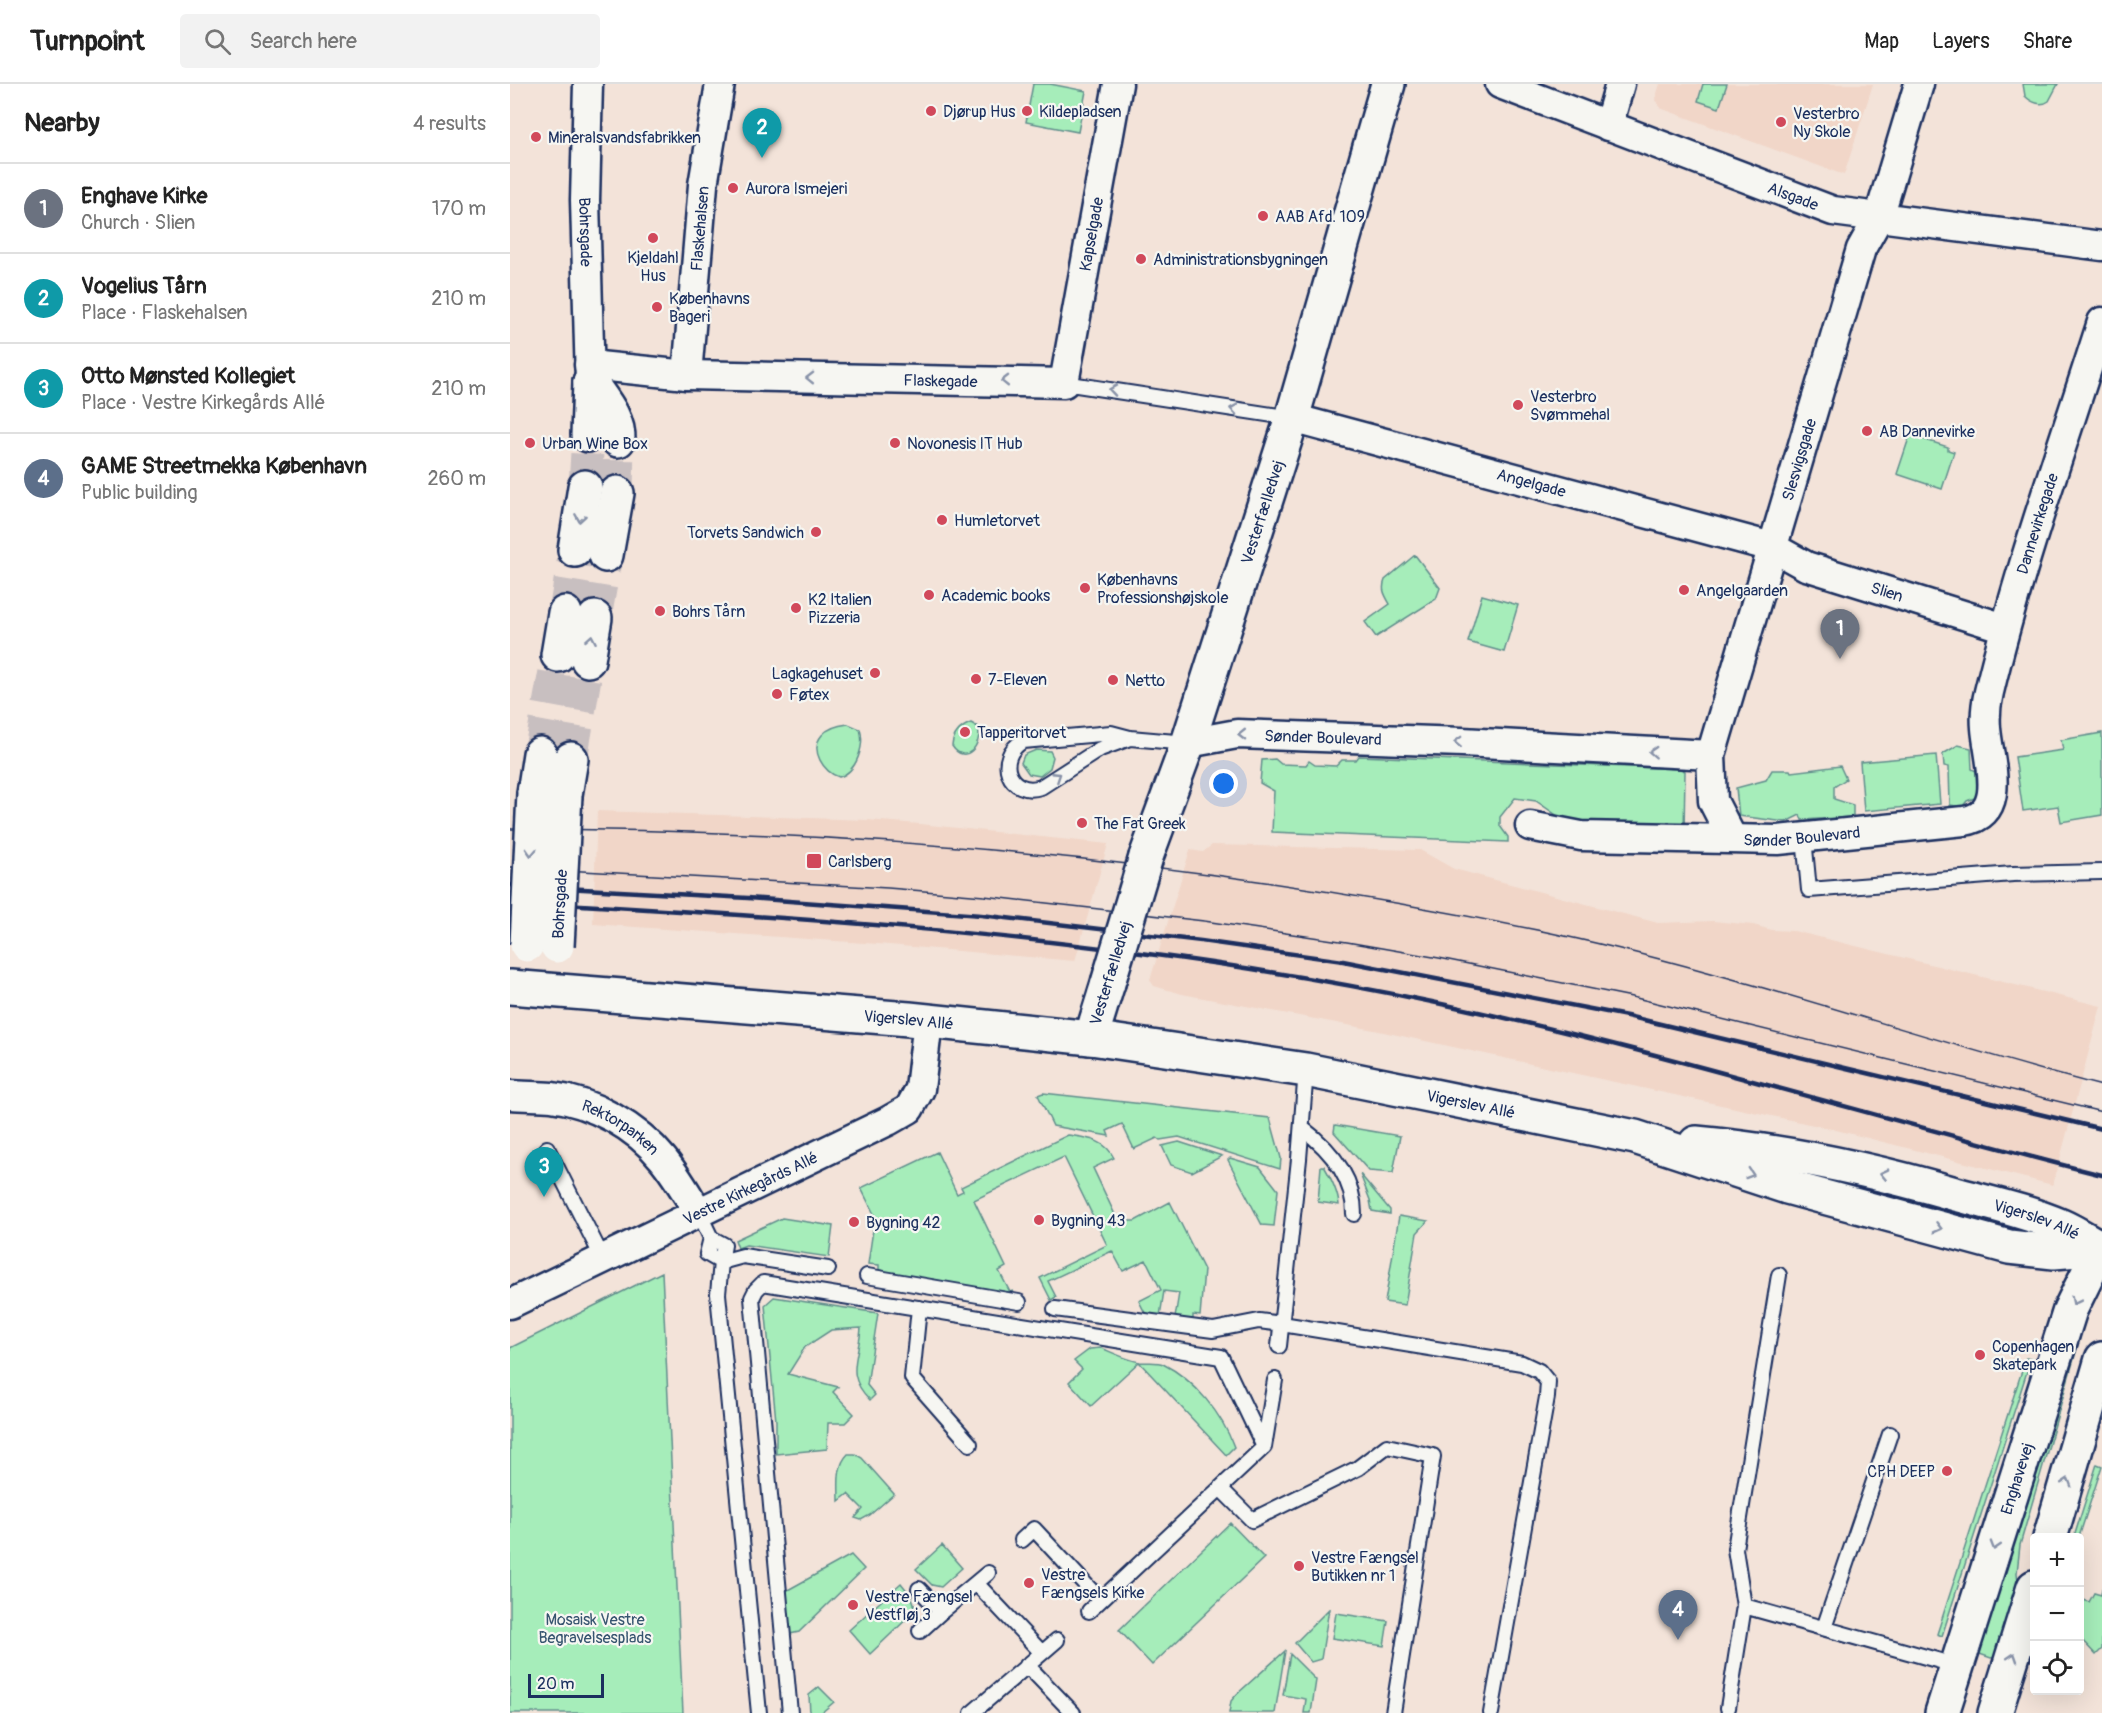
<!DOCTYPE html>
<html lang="en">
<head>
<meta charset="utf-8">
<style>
	:root { --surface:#fff; --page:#f2f2f2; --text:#222; --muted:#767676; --line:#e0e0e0; --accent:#111827 }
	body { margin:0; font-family:Pangolin,sans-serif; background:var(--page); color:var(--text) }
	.controls { position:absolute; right:18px; bottom:18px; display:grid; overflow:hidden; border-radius:6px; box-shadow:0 6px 24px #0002 }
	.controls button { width:54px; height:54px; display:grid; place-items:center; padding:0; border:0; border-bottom:2px solid var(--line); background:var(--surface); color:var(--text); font:30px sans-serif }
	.scale { position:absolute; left:18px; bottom:15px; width:76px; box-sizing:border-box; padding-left:6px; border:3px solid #1b2f5e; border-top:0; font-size:16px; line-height:21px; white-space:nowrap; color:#1b2f5e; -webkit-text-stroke:4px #f6f6f2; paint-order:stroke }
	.you { position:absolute; left:714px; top:700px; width:21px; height:21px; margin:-15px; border:4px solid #fff; border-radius:50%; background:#1a73e8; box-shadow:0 0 0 9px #1a73e833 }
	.badge { display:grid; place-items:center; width:39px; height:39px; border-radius:50%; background:var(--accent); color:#fff; font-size:20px; font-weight:700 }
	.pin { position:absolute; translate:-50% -50px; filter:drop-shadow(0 2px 3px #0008) }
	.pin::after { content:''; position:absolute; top:32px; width:21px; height:18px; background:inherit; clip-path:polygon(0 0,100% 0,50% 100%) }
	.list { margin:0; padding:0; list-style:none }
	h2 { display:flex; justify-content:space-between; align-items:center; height:78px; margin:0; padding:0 24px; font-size:26px }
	h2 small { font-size:20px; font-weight:400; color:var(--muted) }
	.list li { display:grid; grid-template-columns:39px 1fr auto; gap:18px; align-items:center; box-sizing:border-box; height:90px; padding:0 24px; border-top:2px solid var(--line) }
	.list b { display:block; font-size:22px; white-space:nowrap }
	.list p { margin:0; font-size:20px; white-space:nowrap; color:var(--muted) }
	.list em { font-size:20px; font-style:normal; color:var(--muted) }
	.icon { flex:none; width:33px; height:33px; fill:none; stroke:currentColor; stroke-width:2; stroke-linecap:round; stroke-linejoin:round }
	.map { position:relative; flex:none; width:1592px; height:1629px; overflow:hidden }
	header { display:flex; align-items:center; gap:36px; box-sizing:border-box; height:84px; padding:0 30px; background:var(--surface); border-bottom:2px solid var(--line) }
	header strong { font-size:28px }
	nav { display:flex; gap:33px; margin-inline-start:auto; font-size:21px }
	.search { width:420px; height:54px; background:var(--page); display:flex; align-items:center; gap:15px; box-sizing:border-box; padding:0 21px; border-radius:6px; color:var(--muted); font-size:22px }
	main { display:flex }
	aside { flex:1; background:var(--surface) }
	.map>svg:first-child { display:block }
	.built { fill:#f1d6c8 }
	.green { fill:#a6edba; stroke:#608e8c; stroke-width:1.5 }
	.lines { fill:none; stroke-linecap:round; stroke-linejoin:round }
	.secondary-tunnel { stroke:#c8bfc0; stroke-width:33; stroke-dasharray:33 16; stroke-linecap:butt }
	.lane-casing { stroke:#1b2f5e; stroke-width:18 }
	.street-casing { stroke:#1b2f5e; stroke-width:33 }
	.secondary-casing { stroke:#1b2f5e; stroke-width:38 }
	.lane { stroke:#f6f6f2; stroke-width:14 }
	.street { stroke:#f6f6f2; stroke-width:28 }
	.secondary { stroke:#f6f6f2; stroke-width:33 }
	.tram { stroke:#1b2f5e; stroke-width:1.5 }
	.rail { stroke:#1b2f5e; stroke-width:4.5 }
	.secondary-bridge-casing { stroke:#1b2f5e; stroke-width:38; stroke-linecap:butt }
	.secondary-bridge { stroke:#f6f6f2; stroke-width:33 }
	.oneway { stroke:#8892a8 }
	.poi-dot { fill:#d1495b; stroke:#f6f6f2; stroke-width:2 }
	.labels { text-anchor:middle; stroke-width:4.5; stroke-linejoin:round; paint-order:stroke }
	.poi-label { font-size:16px; fill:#1b2f5e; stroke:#f6f6f2; text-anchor:start }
	.street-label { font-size:16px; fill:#1b2f5e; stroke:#f6f6f2 }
	.park-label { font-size:16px; fill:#375570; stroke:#f6f6f2 }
</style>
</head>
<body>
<header>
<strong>Turnpoint</strong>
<div class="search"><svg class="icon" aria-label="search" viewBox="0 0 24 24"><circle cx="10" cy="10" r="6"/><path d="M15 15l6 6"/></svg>Search here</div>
<nav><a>Map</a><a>Layers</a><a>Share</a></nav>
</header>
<main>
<aside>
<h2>Nearby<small>4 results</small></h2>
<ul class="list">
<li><span class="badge" style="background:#6b7280">1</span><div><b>Enghave Kirke</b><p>Church · Slien</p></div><em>170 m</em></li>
<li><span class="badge" style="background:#0f9aa8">2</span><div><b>Vogelius Tårn</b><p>Place · Flaskehalsen</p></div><em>210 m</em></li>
<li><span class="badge" style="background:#0f9aa8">3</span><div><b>Otto Mønsted Kollegiet</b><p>Place · Vestre Kirkegårds Allé</p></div><em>210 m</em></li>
<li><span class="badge" style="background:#5c6f8a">4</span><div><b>GAME Streetmekka København</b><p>Public building</p></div><em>260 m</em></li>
</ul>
</aside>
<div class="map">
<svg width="1592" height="1629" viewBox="0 0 1592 1629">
	<rect width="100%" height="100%" fill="#f3e3d9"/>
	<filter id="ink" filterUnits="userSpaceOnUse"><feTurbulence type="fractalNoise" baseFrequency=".0167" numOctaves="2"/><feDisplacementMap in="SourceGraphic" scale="12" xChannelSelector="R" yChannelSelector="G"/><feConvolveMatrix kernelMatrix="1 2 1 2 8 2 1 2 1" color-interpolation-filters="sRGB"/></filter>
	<g filter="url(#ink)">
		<path class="built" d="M1150,0H1363L1334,91L1150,24L1145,15Z
			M87,727L358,736L410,740L598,760L565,877L368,860L83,840Z
			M702,761L910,766L944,785L1148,839L1203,837L1243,841L1262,846L1284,847L1591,922L1543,1101L1322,1045L864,946L672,910L644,902L640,896L680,766L693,768Z"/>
		<path class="green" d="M523,0H540L576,7L568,48L516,38Z
			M1193,0H1217L1209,24L1188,17Z
			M1513,0H1548L1539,17C1531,23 1521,18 1515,12Z
			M1400,351L1438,363V366L1444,368L1432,405L1387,390Z
			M905,471L930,504L926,515L866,553L855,538L880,520C875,511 871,506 875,496Z
			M972,511L1008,521L994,568L958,558Z
			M461,639L468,643C473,661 455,682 442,662C443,650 450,643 461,639Z
			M338,640L350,645C355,661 347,688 329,693C314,689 299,666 312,651C318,644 329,641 338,640Z
			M1592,649V731L1551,738L1548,722L1513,727L1505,673L1553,666L1551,656Z
			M1448,661L1461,664L1462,685L1466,687L1467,713L1457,717L1452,723L1440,721L1439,683L1434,682L1433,670Z
			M526,666L540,667L543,673L540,684L530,692L519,690L511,679L514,671Z
			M1426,671L1430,720L1354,727L1350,678Z
			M849,672L1170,685L1175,687L1174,750L1071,748L1026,717L1005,714L990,733V742L998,753V758L762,748L764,707L750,699L752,676L765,675L771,680L796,681L799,677L805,681L826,682L832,676H846Z
			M1330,682L1336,695L1324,703V715L1343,721V733L1292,736L1290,731L1276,738L1229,732L1226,704L1256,696L1262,686H1280L1281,688Z
			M533,1009L760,1034L771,1074L770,1085L669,1053L650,1056L647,1054L624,1065L612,1040L597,1047L599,1052L543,1042L528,1011Z
			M825,1041L890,1052L883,1089L859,1087L824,1048Z
			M558,1051C577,1054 595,1055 604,1074L583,1084L608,1137H625L660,1118L694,1186L690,1232L683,1231V1236L665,1234L669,1209L654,1207L650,1232L635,1229L629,1217L651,1206L636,1176L613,1187L602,1167L538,1197L546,1213L541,1216L530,1194L597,1161L554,1073L464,1116L496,1183L489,1187L500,1208L503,1207L506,1213L369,1189V1181L358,1180L365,1132L351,1104L427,1068L447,1110L453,1107L451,1103Z
			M669,1058L712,1072L682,1088L661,1081L652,1062Z
			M720,1074L750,1083L768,1106L764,1142L752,1141L718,1076Z
			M811,1082H814C821,1094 828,1107 829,1121L808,1118Z
			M850,1090L880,1126V1130L862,1127L860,1116Z
			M889,1132L918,1137L907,1149L895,1221L875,1218Z
			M272,1134L323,1142L319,1173L236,1161L228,1164L225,1156Z
			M152,1188L173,1629H0V1264Z
			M264,1213L368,1229L357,1301L365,1311L360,1316C334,1290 349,1275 351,1244L321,1246L295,1263L278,1290L328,1303L323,1308L344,1330L335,1339H318L317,1365L266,1370V1337L255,1221Z
			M1564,1253L1570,1254L1510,1461L1507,1489L1509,1505L1486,1573L1481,1574L1464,1568Z
			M591,1264C604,1269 617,1276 630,1278C638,1279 647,1277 653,1280C685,1296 712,1330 724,1363L716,1371L629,1278L581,1322L559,1298L572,1285L564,1277L580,1265Z
			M1516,1274L1521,1275L1432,1552L1427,1550Z
			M338,1370H345L352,1374L384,1410L360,1431L351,1436L345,1434L353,1425L338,1410L329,1417C329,1401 326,1382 338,1370Z
			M1587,1380L1592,1382L1569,1453H1564Z
			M720,1439L754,1474L642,1581L609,1546Z
			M432,1461L452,1484L431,1503L422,1501L406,1485Z
			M341,1471L354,1485L289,1548L280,1550L276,1507Z
			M391,1499C398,1508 407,1517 404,1528L360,1570L339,1546Z
			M1592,1504V1565L1586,1571L1570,1554V1527L1574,1516L1579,1518L1584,1509L1591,1511Z
			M819,1525L811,1575L801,1578L785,1559Z
			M826,1529L878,1537L874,1562L822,1554Z
			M775,1567L765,1629H719L721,1617L727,1610Z
			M780,1570L806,1596L801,1629H794L796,1615L773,1611Z
			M309,1603L324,1618L311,1629H300L299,1611Z"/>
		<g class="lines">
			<path class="secondary-tunnel" d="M75,403L78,351
				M107,409L108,356
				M55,529L65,466
				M85,534L96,471
				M30,670L48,571
				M61,675L78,576"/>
			<defs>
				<path id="lane" d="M554,299L782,334
					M620,654L590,665L531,703C499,713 484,674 513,657L601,649L620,654L677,659
					M1294,754L1299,806L1503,790L1592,788
					M792,1044C820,1065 844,1093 844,1130
					M37,1064L93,1175
					M189,1129L201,1154L197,1170L211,1178L214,1161L201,1154
					M357,1192L509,1218
					M409,1224L402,1294L460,1360
					M545,1225L703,1246L749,1237L772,1240L1012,1279L1029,1287L1038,1298L1037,1313L981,1629
					M769,1262L789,1075L796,986
					M710,1404L742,1436L848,1384L877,1362L923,1372L883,1629
					M512,1456L524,1445L590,1516
					M466,1499L478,1489
					M409,1505L431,1528
					M1234,1522L1448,1582
					M579,1527L754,1363L765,1296
					M1314,1544L1380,1350
					M410,1547L431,1528L466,1499L532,1569L462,1629
					M532,1569L547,1556
					M517,1581L563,1629
					M1218,1624L1234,1522L1225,1465L1269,1191
					M249,1629L208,1210L211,1178L233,1172L318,1185
					M280,1629L242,1214L246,1206L253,1199L711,1273L754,1363"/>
				<g id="street">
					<path id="s1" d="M78,0L75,116L80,298"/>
					<path id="s2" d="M990,0L1323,127L1592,162"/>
					<path d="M1098,42L1110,0"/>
					<path id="s3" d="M79,281L177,291L554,299L608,0"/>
					<path id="s4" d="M177,291L193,101L210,0"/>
					<path id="s5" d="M782,334L1262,463L1296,482L1495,544"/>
					<path id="s6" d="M678,659L727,650L952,658L1201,671"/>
					<path id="s7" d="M1020,742L1071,752L1268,756L1454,737C1499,731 1478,674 1476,644C1475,632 1476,620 1479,608C1509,483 1553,361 1592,238"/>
					<path id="s8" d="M1222,754L1203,717L1201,671L1351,165L1369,133L1409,0"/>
					<path id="s9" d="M0,1011C14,1012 28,1012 42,1013C83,1018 127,1043 153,1075C167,1092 178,1112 189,1129"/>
					<path id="s10" d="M0,1220L378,1037L399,1025L410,1005L418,937"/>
				</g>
				<g id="secondary">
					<path d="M80,298C92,316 109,334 108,356"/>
					<path d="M78,351L80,298"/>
					<path d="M65,466L75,403"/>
					<path d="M96,471L107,409"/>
					<path d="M48,571L55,529"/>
					<path d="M78,576L85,534"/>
					<path d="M24,709L30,670"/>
					<path d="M55,711L61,675"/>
					<path id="s11" d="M636,773L678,659L782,334L878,0"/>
					<path id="s12" d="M0,903L399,935L581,954L796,986L1125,1053L1277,1103L1499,1163L1544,1168L1591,1164"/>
					<path d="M581,954L598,899"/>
					<path id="s13" d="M1186,1059C1274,1067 1356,1084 1442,1109C1478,1119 1516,1127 1551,1142C1565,1148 1578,1157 1591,1164"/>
					<path d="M1540,1454L1592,1275"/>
					<path id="s14" d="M1432,1629L1560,1226L1592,1161"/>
					<path d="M1485,1629L1524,1503"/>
				</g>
			</defs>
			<use href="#lane" class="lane-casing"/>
			<use href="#street" class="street-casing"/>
			<use href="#secondary" class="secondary-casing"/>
			<use href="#lane" class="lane"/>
			<use href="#street" class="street"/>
			<use href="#secondary" class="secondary"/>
			<path class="tram" d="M0,745C344,745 690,776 1027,846C1219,886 1403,953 1592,1002
				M0,783L378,804L474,812L694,837L837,858L929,874L1122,913L1592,1028"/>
			<path class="rail" d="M0,801L238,814L471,831L691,857L833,877L1117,932L1592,1045
				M0,817C309,834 618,854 922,918C1148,965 1368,1035 1592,1091"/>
			<defs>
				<g id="secondary-bridge">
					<path d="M17,861L24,709"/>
					<path id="s15" d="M47,862L55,711"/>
					<path d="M598,899L636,773"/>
				</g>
			</defs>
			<use href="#secondary-bridge" class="secondary-bridge-casing"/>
			<use href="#secondary-bridge" class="secondary-bridge"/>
		</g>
		<defs><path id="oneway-chevron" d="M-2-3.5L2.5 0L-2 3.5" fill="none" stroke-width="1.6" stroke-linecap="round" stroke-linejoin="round" transform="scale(1.5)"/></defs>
		<g class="oneway">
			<use href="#oneway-chevron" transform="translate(300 294) rotate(-179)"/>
			<use href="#oneway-chevron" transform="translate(495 297) rotate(-179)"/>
			<use href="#oneway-chevron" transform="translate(603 306) rotate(-171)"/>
			<use href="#oneway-chevron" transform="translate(724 325) rotate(-171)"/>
			<use href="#oneway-chevron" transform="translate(70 434) rotate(99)"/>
			<use href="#oneway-chevron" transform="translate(81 555) rotate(-80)"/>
			<use href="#oneway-chevron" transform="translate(732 651) rotate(179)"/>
			<use href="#oneway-chevron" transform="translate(948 658) rotate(-178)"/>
			<use href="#oneway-chevron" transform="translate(1143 668) rotate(-177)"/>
			<use href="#oneway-chevron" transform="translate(547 692) rotate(-33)"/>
			<use href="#oneway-chevron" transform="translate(21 768) rotate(93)"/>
			<use href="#oneway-chevron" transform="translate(1240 1090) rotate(18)"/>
			<use href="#oneway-chevron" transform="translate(1374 1090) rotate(-167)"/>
			<use href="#oneway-chevron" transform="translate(1428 1144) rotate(15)"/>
			<use href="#oneway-chevron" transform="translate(1565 1217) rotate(116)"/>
			<use href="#oneway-chevron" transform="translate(1557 1398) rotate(-73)"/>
			<use href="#oneway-chevron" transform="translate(1485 1462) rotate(107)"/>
			<use href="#oneway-chevron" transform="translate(1503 1573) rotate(-72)"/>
		</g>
	</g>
	<g class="poi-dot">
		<circle cx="421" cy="27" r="6"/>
		<circle cx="517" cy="27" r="6"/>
		<circle cx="1271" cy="38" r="6"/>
		<circle cx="26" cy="53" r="6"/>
		<circle cx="223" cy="104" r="6"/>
		<circle cx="753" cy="132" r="6"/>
		<circle cx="143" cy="154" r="6"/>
		<circle cx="631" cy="175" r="6"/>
		<circle cx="147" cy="223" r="6"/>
		<circle cx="1008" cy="321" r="6"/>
		<circle cx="1357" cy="347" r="6"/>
		<circle cx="20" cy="359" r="6"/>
		<circle cx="385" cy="359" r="6"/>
		<circle cx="432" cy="436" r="6"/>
		<circle cx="306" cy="448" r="6"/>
		<circle cx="575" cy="504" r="6"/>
		<circle cx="1174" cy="506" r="6"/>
		<circle cx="419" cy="511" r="6"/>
		<circle cx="286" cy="524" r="6"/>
		<circle cx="150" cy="527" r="6"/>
		<circle cx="365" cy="589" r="6"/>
		<circle cx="466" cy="595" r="6"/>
		<circle cx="603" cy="596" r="6"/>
		<circle cx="267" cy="610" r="6"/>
		<circle cx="455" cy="648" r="6"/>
		<circle cx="572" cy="739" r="6"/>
		<rect x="296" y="769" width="16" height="16" rx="3"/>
		<circle cx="529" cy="1136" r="6"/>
		<circle cx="344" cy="1138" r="6"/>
		<circle cx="1470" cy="1271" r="6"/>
		<circle cx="1437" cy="1387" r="6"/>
		<circle cx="789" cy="1482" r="6"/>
		<circle cx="519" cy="1499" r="6"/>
		<circle cx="343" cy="1521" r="6"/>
	</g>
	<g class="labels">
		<g class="poi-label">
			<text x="433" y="33">Djørup Hus</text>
			<text x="529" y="33">Kildepladsen</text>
			<text x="1283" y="35">Vesterbro<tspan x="1283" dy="18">Ny Skole</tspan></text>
			<text x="38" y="59">Mineralsvandsfabrikken</text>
			<text x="235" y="110">Aurora Ismejeri</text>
			<text x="765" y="138">AAB Afd. 109</text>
			<text x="143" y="179" text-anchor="middle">Kjeldahl<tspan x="143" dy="18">Hus</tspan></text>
			<text x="643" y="181">Administrationsbygningen</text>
			<text x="159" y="220">Københavns<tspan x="159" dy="18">Bageri</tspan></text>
			<text x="1020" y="318">Vesterbro<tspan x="1020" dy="18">Svømmehal</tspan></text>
			<text x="1369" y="353">AB Dannevirke</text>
			<text x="32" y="365">Urban Wine Box</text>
			<text x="397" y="365">Novonesis IT Hub</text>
			<text x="444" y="442">Humletorvet</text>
			<text x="294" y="454" text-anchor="end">Torvets Sandwich</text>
			<text x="587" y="501">Københavns<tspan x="587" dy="18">Professionshøjskole</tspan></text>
			<text x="1186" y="512">Angelgaarden</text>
			<text x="431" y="517">Academic books</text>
			<text x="298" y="521">K2 Italien<tspan x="298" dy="18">Pizzeria</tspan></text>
			<text x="162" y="533">Bohrs Tårn</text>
			<text x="353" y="595" text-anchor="end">Lagkagehuset</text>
			<text x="478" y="601">7-Eleven</text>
			<text x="615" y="602">Netto</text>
			<text x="279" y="616">Føtex</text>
			<text x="467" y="654">Tapperitorvet</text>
			<text x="584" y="745">The Fat Greek</text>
			<text x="318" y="783">Carlsberg</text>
			<text x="541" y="1142">Bygning 43</text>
			<text x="356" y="1144">Bygning 42</text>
			<text x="1482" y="1268">Copenhagen<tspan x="1482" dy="18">Skatepark</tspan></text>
			<text x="1425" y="1393" text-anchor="end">CPH DEEP</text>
			<text x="801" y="1479">Vestre Fængsel<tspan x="801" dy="18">Butikken nr 1</tspan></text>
			<text x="531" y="1496">Vestre<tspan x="531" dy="18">Fængsels Kirke</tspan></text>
			<text x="355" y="1518">Vestre Fængsel<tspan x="355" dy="18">Vestfløj 3</tspan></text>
		</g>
		<g class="street-label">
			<text dy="6" stroke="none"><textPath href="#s2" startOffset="314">Alsgade</textPath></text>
			<text dy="6" stroke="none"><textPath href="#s4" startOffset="147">Flaskehalsen</textPath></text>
			<text dy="6" stroke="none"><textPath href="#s1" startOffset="148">Bohrsgade</textPath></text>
			<text dy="6" stroke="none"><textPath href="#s3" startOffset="627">Kapselgade</textPath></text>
			<text dy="6" stroke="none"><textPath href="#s3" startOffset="352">Flaskegade</textPath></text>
			<text dy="6" stroke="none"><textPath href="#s8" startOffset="396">Slesvigsgade</textPath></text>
			<text dy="6" stroke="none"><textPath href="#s5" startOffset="248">Angelgade</textPath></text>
			<text dy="6" stroke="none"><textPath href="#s11" startOffset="364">Vesterfælledvej</textPath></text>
			<text dy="6" stroke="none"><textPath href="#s7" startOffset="756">Dannevirkegade</textPath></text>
			<text dy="6" stroke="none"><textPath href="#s5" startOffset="621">Slien</textPath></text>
			<text dy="6" stroke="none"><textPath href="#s6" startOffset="136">Sønder Boulevard</textPath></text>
			<text dy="6" stroke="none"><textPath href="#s7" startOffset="273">Sønder Boulevard</textPath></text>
			<text dy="6" stroke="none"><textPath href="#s15" startOffset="42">Bohrsgade</textPath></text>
			<text transform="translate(600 889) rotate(-73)" y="6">Vesterfælledvej</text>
			<text dy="6" stroke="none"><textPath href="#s12" startOffset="400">Vigerslev Allé</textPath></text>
			<text dy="6" stroke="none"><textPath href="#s12" startOffset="969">Vigerslev Allé</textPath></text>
			<text dy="6" stroke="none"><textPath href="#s9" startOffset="118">Rektorparken</textPath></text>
			<text dy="6" stroke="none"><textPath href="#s10" startOffset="267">Vestre Kirkegårds Allé</textPath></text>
			<text dy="6" stroke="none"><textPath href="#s13" startOffset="350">Vigerslev Allé</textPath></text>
			<text dy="6" stroke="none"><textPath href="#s14" startOffset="246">Enghavevej</textPath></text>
		</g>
		<g class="park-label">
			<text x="85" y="1541">Mosaisk Vestre<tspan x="85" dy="18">Begravelsesplads</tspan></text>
		</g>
	</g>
</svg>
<div class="controls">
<button>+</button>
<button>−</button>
<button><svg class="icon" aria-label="locate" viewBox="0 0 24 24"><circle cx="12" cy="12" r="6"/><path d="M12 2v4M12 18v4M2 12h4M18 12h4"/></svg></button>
</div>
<div class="scale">20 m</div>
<div class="you"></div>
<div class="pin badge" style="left:1330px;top:575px;background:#6b7280">1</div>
<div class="pin badge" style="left:252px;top:74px;background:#0f9aa8">2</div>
<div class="pin badge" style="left:34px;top:1113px;background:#0f9aa8">3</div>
<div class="pin badge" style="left:1168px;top:1556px;background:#5c6f8a">4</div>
</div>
</main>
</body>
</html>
